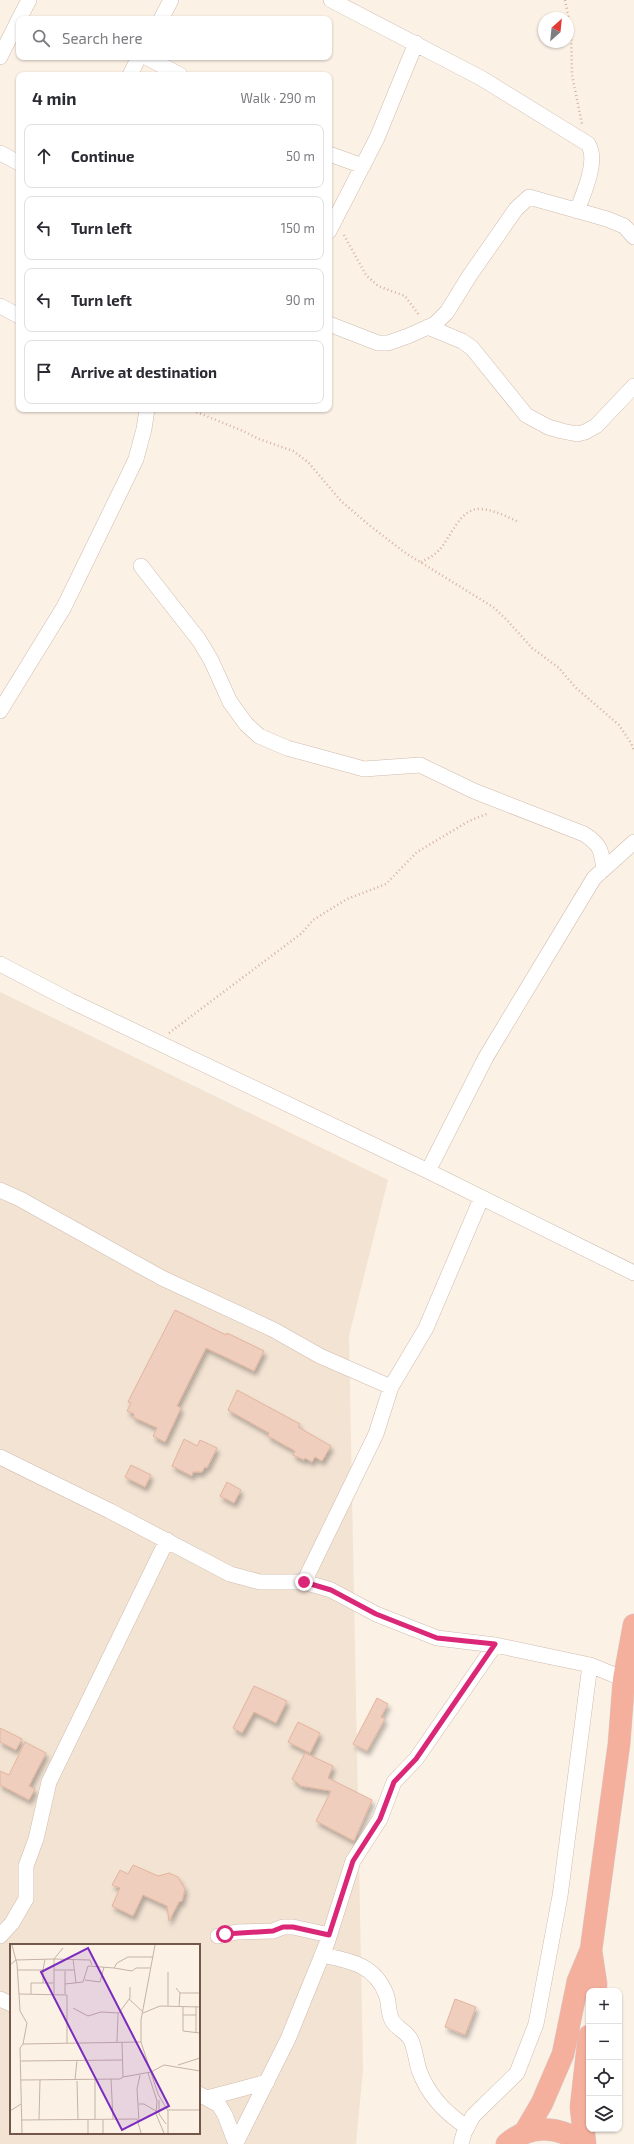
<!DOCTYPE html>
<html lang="en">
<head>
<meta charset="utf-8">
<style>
	:root { --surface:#fff; --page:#f7f7f7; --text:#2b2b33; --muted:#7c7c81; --line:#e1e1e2 }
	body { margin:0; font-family:"Exo 2",sans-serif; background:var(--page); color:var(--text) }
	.controls { position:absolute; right:12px; bottom:12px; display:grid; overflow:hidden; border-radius:8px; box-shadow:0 1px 3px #0004 }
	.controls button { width:36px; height:36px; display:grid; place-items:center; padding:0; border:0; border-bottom:1px solid var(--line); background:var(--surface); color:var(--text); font:20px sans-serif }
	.compass { position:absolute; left:538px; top:12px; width:36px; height:36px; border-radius:50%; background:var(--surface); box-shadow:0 1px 3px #0004; rotate:27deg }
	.stop { position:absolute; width:12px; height:12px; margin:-9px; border:3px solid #db2777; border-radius:50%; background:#fff }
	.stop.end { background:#db2777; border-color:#fff; box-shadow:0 1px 4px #0008 }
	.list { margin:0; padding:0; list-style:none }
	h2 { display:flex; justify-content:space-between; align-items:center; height:52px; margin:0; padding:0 16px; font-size:17px }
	h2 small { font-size:13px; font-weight:400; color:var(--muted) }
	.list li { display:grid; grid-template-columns:26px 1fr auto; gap:12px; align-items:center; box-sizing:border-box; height:64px; margin:0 8px 8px; padding:0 8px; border:1px solid var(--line); border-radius:8px }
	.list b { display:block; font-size:15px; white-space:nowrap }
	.list em { font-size:13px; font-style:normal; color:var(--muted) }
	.icon { flex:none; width:22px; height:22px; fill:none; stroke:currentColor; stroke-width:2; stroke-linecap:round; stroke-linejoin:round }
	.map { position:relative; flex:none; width:634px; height:2144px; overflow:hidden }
	.search { position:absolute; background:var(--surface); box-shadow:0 1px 3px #0004; left:16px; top:16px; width:316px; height:44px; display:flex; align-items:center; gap:10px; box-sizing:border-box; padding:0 14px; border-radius:8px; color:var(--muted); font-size:15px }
	.panel { position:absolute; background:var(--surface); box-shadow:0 1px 3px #0004; left:16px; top:72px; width:316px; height:340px; border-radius:8px }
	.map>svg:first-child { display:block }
	.residential { fill:#f3e3d3; fill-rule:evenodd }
	.building { fill:#f0cebd; stroke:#e2b49e; filter:url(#shadow) }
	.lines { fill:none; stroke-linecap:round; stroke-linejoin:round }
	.minor-casing { stroke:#cfbbae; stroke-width:16 }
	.highway-casing { stroke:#d8d0cd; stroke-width:23 }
	.path { stroke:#d5b2a0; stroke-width:2.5; stroke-dasharray:1 3; stroke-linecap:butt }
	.minor { stroke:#fff; stroke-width:15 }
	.highway { stroke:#f4af9d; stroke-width:22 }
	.route { stroke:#db2777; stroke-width:5 }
	.inset-road { fill:none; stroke:#c6b3a7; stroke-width:1 }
	.view { fill:#7b2cbf; fill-opacity:0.15; stroke:#7b2cbf; stroke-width:2 }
	.inset-edge { fill:none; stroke:#74574b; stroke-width:2 }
</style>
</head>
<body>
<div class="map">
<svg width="634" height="2144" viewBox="0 0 634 2144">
	<defs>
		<filter id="shadow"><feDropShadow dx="2.5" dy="4.5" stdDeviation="2" flood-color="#0004"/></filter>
	</defs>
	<rect width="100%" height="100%" fill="#fcf1e5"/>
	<path class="residential" d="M0,992L388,1180L349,1336L363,2069L356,2144H0ZM11,1945H199V2133H11Z"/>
	<path class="building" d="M175,1310L226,1335L227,1333L264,1351L254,1371L206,1348L177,1406L181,1408L165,1442L153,1436L157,1428L133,1417L134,1414L127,1411L131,1403L128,1402L135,1388Z
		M237,1390L300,1424L298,1427L331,1446L322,1461L315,1457L312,1462L305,1458L304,1460L293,1455L295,1451L268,1436L269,1433L228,1410Z
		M184,1439L197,1446L200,1440L217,1448L207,1468L205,1467L202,1472H193L192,1476L172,1466Z
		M131,1465L151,1475L145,1487L125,1477Z
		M227,1482L241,1490L234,1503L220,1496Z
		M254,1686L287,1701L276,1723L254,1712L242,1733L233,1728Z
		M377,1698L388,1704L381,1717L385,1719L367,1751L353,1744Z
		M298,1722L320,1733L310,1753L288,1742Z
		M0,1728L22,1739L16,1750L0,1742Z
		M25,1742L46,1753L29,1786L35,1789L29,1800L0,1785V1771L9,1775Z
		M305,1753L333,1766L328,1778L372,1800L354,1841L316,1821L331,1791L301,1786L292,1779Z
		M133,1865L158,1876L169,1873L178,1877L185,1889L182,1901L179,1902L169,1921L167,1906L143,1895L133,1916L112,1906L120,1888L112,1885L120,1870L128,1874Z
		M455,1999L476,2007L465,2035L445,2027Z"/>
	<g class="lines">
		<defs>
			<path id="minor" d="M331,0L481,78L588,144C599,161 583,194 577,211
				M19,19L29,0
				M161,19L171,0
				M0,57L19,19
				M146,57L180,75
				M130,75L139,57
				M0,153L19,163
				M329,154L363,166
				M329,231L377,138L416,43
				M0,306L19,316
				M329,324L378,343H388L408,336L435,324L447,312L470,275L516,209L529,197L607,219L624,226L634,237
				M428,327L462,341L472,348L526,415L548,427L562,431L577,434L585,432L596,426L634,386
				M141,566L199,640L211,660L230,702L246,724L259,736L287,748L364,769L420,765L474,791L584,834C601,845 601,850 604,869
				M0,711L64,607L124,484L136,459L144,429L147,409
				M0,964L71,1001L428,1171L634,1273
				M428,1171L486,1057L594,878L634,842
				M0,1190L20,1199L162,1278L274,1330L320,1356L391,1387
				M0,1457L110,1511L230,1574L260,1582H304L376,1434L391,1387L426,1328L481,1199
				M304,1582L331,1590L376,1614L437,1638L495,1645L590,1665L624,1679L633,1681
				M0,1936L12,1923L26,1899V1866L36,1839L49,1782L167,1540
				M218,1936L237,1932L273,1931L283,1927H293L329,1935
				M322,1955C350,1961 374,1964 386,1994C389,2002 388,2010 391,2018C394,2028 406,2030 411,2040C415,2049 416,2060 419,2070C428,2095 445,2113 467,2127
				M0,1999L11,2004
				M199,2094L219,2105L225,2115L236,2144
				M207,2098L267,2082
				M236,2143L288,2039L327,1943L353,1861L380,1819L394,1782L416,1759L495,1645
				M461,2144L464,2133L473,2116L517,2073L536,2024L560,1896L590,1665"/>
			<path id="highway" d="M591,1951L596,1984L595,1991
				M525,2132L542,2103L563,2054L578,1981L591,1950L619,1744L624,1679L634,1625
				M507,2144C531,2123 560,2126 584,2144
				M585,2144L581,2107L589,2036"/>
		</defs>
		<use href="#minor" class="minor-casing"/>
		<use href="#highway" class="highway-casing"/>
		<path class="path" d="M565,0L571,30L572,75L582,124
			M344,235L366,275L378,286L405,296L419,315
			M189,409L243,431L259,439L293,451L308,462L341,501L369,525L404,552L493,607L505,618L532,648L559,668L575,687L619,725L631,743L634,751
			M421,562C427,559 434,556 439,550C451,538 460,507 481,509C495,510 507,517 519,522
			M169,1033L302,933L313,920L347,899L386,884L417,852L469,821L489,813"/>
		<use href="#minor" class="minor"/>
		<use href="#highway" class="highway"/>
	</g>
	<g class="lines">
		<path class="route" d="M225,1934L273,1931L283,1927H293L329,1935L353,1861L380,1819L394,1782L416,1759L495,1644L437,1638L376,1614L331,1590L304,1582"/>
	</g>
	<g transform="translate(10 1944)">
		<rect width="190" height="190" fill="#fcf1e5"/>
		<path class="inset-road" d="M2,1L7,20L9,50L57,51V99M145,1L131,76V98L148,150L158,167V189M63,15L66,39M0,21L6,16L44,15L80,16L82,21M104,24L122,27L126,24H140M8,26H33L35,15M33,26V39M44,26H64M55,27V50M75,36L90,38L94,23M55,40L73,38L78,22L104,24L107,19L118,13H143M166,44L170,49L169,63M170,49H190M9,50L10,67L17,79L13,100M21,50V39H43M44,50V15L53,4M119,55L132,67M158,62V28M186,62V89M173,63V87L190,89M63,64L78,72L91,68L109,69M133,69L150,62L190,63M173,71H186M107,98L108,70L120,54V43M11,117L112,116M168,121L190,114M138,129L147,157L146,170L154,189M113,133L141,128L154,121L190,127M101,135L103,175M11,136L110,135L113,133L112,98M65,136L67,116M67,137L68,175M149,156V170L156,180M129,160H134L146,167M158,166H190M0,167L11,160M85,175V135M12,176L127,175L131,189M29,176L30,136M78,176V189M129,177L127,145L130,131M12,189L10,104L13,100L131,98M93,189V176"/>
		<path class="view" d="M78,4L159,162L112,186L31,28Z"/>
		<rect width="190" height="190" class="inset-edge"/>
	</g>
</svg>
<div class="controls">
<button>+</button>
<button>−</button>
<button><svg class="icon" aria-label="locate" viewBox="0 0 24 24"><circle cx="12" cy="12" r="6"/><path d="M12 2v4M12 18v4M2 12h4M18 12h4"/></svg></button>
<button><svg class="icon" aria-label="layers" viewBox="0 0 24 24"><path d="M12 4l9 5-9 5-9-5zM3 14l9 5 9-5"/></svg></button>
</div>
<svg class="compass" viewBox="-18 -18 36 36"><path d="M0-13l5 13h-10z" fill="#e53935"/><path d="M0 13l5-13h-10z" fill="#7c7c81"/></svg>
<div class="stop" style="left:225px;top:1934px"></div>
<div class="stop end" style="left:304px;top:1582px"></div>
<div class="search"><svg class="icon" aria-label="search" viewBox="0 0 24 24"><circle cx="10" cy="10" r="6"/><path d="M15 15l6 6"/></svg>Search here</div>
<section class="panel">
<h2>4 min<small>Walk · 290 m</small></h2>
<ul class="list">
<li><svg class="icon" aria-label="ahead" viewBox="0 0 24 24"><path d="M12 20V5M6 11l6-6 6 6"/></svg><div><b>Continue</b></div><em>50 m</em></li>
<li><svg class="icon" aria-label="left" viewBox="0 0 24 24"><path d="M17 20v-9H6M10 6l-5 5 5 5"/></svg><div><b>Turn left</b></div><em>150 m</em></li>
<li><svg class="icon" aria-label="left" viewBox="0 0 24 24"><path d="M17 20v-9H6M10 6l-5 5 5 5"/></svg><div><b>Turn left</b></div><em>90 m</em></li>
<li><svg class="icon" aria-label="arrive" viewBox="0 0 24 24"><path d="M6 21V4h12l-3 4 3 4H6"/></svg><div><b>Arrive at destination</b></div></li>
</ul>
</section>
</div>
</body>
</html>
